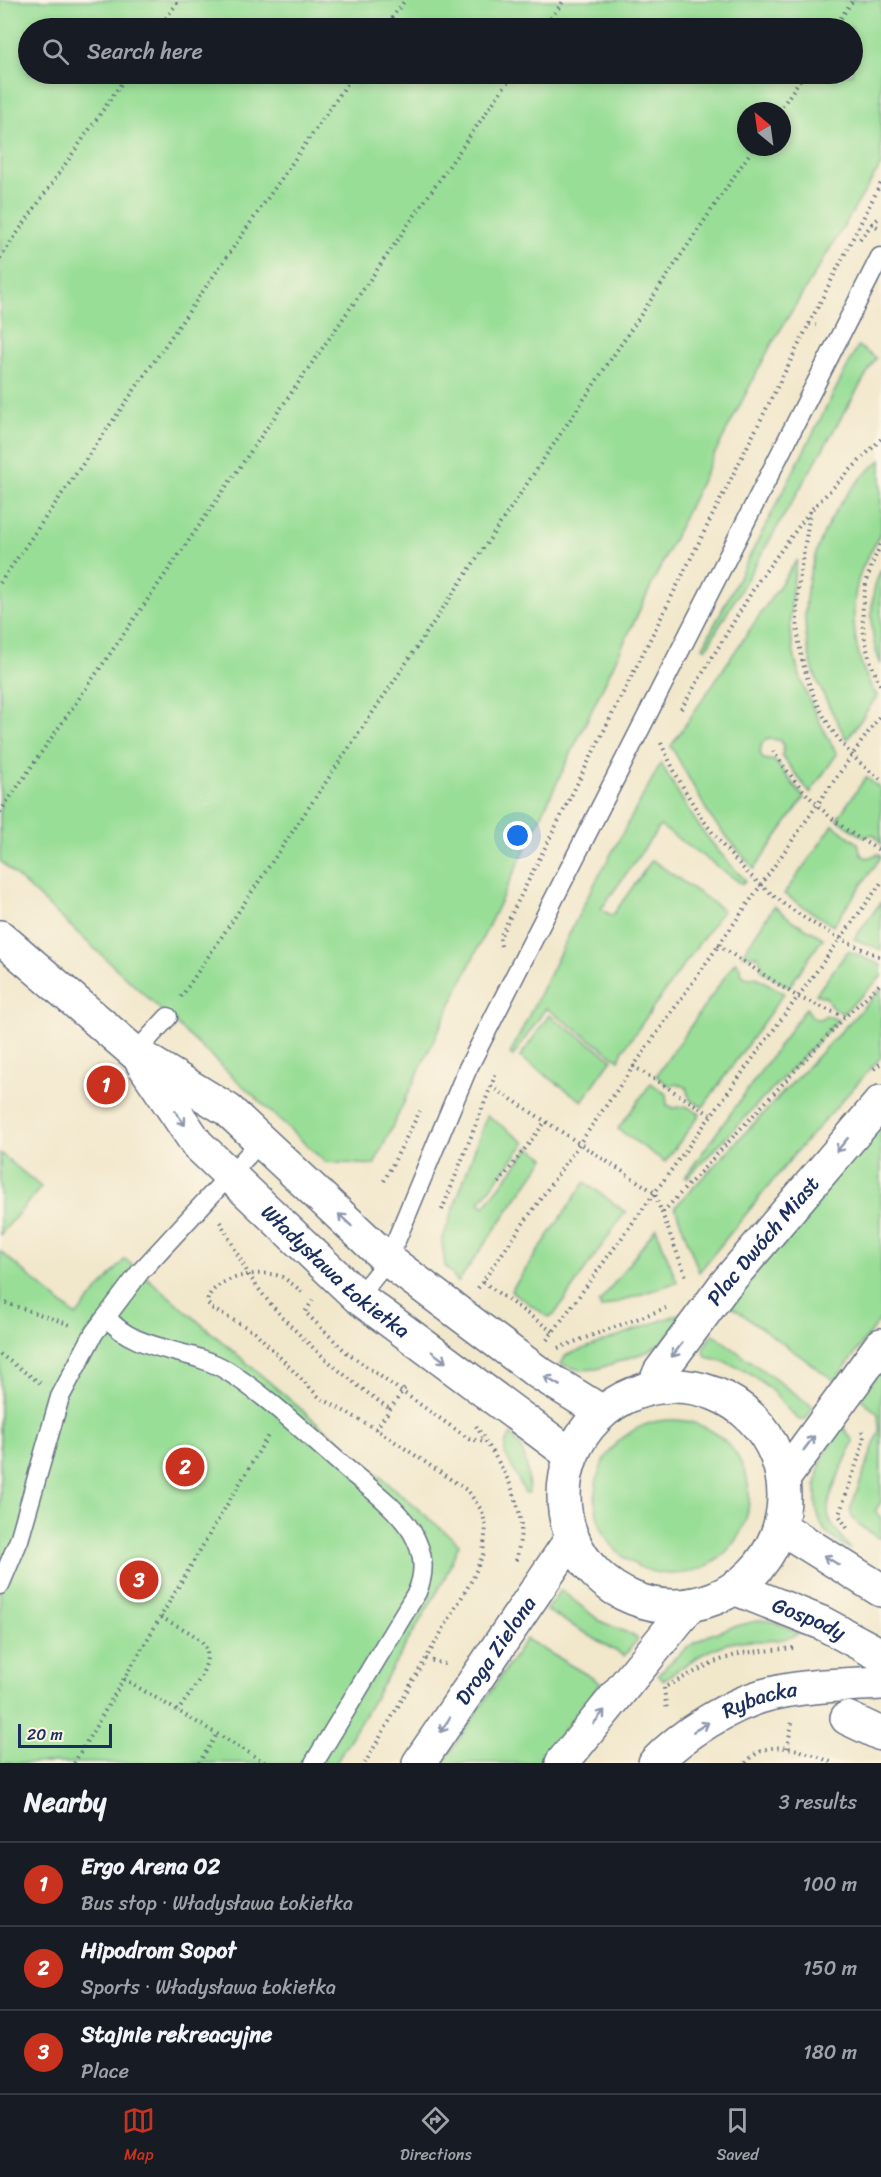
<!DOCTYPE html>
<html lang="en">
<head>
<meta charset="utf-8">
<style>
	:root { --surface:#171b24; --page:#242831; --text:#f1f3f6; --muted:#9ea1a6; --line:#363941; --accent:#c8321e }
	body { margin:0; font-family:Sriracha,sans-serif; background:var(--page); color:var(--text) }
	.compass { position:absolute; left:737px; top:102px; width:54px; height:54px; border-radius:50%; background:var(--surface); box-shadow:0 3px 9px #0003; rotate:331deg }
	.scale { position:absolute; left:18px; bottom:15px; width:94px; box-sizing:border-box; padding-left:6px; border:3px solid #1b2f5e; border-top:0; font-size:16px; line-height:21px; white-space:nowrap; color:#1b2f5e; -webkit-text-stroke:4px #fcf5e5; paint-order:stroke }
	.you { position:absolute; left:518px; top:836px; width:21px; height:21px; margin:-15px; border:4px solid #fff; border-radius:50%; background:#1a73e8; box-shadow:0 0 0 9px #1a73e833 }
	.badge { display:grid; place-items:center; width:39px; height:39px; border-radius:50%; background:var(--accent); color:#fff; font-size:20px; font-weight:700 }
	.pin { position:absolute; translate:-50% -50%; border:3px solid #fff; box-shadow:0 2px 6px #0006 }
	.list { margin:0; padding:0; list-style:none }
	h2 { display:flex; justify-content:space-between; align-items:center; height:78px; margin:0; padding:0 24px; font-size:26px }
	h2 small { font-size:20px; font-weight:400; color:var(--muted) }
	.list li { display:grid; grid-template-columns:39px 1fr auto; gap:18px; align-items:center; box-sizing:border-box; height:84px; padding:0 24px; border-top:2px solid var(--line) }
	.list b { display:block; font-size:22px; white-space:nowrap }
	.list p { margin:0; font-size:20px; white-space:nowrap; color:var(--muted) }
	.list em { font-size:20px; font-style:normal; color:var(--muted) }
	.icon { flex:none; width:33px; height:33px; fill:none; stroke:currentColor; stroke-width:2; stroke-linecap:round; stroke-linejoin:round }
	.map { position:relative; flex:none; width:881px; height:1763px; overflow:hidden }
	.search { position:absolute; background:var(--surface); box-shadow:0 3px 9px #0003; left:18px; right:18px; top:18px; height:66px; display:flex; align-items:center; gap:15px; box-sizing:border-box; padding:0 21px; border-radius:33px; color:var(--muted); font-size:22px }
	.sheet { height:330px; background:var(--surface) }
	nav { display:flex; justify-content:space-around; align-items:center; box-sizing:border-box; height:84px; border-top:2px solid var(--line); background:var(--surface); font-size:16px; color:var(--muted) }
	nav a { display:grid; justify-items:center; gap:3px }
	nav .on { color:var(--accent) }
	.map>svg:first-child { display:block }
	.green { fill:#99de97; stroke:#5a867a; stroke-width:1.5; fill-rule:evenodd }
	.lines { fill:none; stroke-linecap:round; stroke-linejoin:round }
	.service-casing { stroke:#666f84; stroke-width:21 }
	.minor-casing { stroke:#666f84; stroke-width:36 }
	.tertiary-casing { stroke:#666f84; stroke-width:36 }
	.path { stroke:#666f84; stroke-width:4; stroke-dasharray:1.5 4.5; stroke-linecap:butt }
	.service { stroke:#fff; stroke-width:18 }
	.minor { stroke:#fff; stroke-width:33 }
	.tertiary { stroke:#fff; stroke-width:33 }
	.oneway { stroke:#8d97ae }
	.labels { text-anchor:middle; stroke-width:6; stroke-linejoin:round; paint-order:stroke }
	.street-label { font-size:21px; fill:#1b2f5e; stroke:#fcf5e5 }
</style>
</head>
<body>
<div class="map">
<svg width="881" height="1763" viewBox="0 0 881 1763">
	<rect width="100%" height="100%" fill="#fcf5e5"/>
	<filter id="ink" filterUnits="userSpaceOnUse"><feTurbulence type="fractalNoise" baseFrequency=".0167" numOctaves="2"/><feDisplacementMap in="SourceGraphic" scale="12" xChannelSelector="R" yChannelSelector="G"/><feConvolveMatrix kernelMatrix="1 2 1 2 8 2 1 2 1" color-interpolation-filters="sRGB"/></filter>
	<filter id="wash" filterUnits="userSpaceOnUse"><feTurbulence type="fractalNoise" baseFrequency=".008" numOctaves="4" result="noise"/><feDisplacementMap in="SourceGraphic" scale="24" xChannelSelector="R" yChannelSelector="G"/><feGaussianBlur stdDeviation="1.35" result="paint"/><feColorMatrix in="noise" values="0 0 0 0 0 0 0 0 0 0 0 0 0 0 0 0 0 1.4 0 .05"/><feComposite in="paint" operator="in"/></filter>
	<g filter="url(#wash)">
		<rect width="100%" height="100%" fill="#f1e7cb"/>
		<path class="green" d="M0,0H881V165L771,345L711,461L374,1165L325,1162L0,861ZM28,28H852V74H28ZM746,111H782V147H746Z
			M858,346L876,358L706,649L703,647Z
			M881,460C881,480 881,511 881,529C878,543 866,558 861,571C847,611 854,661 877,696L847,740C835,717 821,694 813,669C790,593 820,509 881,460Z
			M797,560C780,644 797,682 837,754L810,793L782,756L784,746L779,740L768,739L762,743L760,752L763,759L775,761L804,798L754,869L711,818L671,746Z
			M881,569V665C869,637 868,597 881,569Z
			M661,763C688,811 705,840 745,880L742,884L660,826L601,909L612,916L652,860L723,910L623,1050L619,1060L546,1008L513,1056L510,1054L588,896Z
			M866,777L881,789V844L874,834L863,837L837,819Z
			M833,825L858,843L861,855L867,858L879,854L881,857L833,926L784,894Z
			M881,902V950L854,939Z
			M774,906L793,921L823,938L789,987L762,971L760,959L757,956L742,955Z
			M848,951L881,965V977L843,1013L832,1008L826,997L816,994Z
			M735,962L739,965L742,975L747,978L756,977L784,993L703,1107L690,1100L686,1087L677,1084L670,1086L656,1076Z
			M881,989V1057L797,1151L699,1272L675,1207Z
			M806,1008L813,1018L820,1019L826,1015L838,1020L688,1177H685Z
			M549,1015L612,1059L582,1101L520,1057Z
			M651,1083L666,1094L667,1105L674,1108L686,1106L700,1114L665,1162L618,1129Z
			M487,1115L525,1143L479,1203L484,1207L530,1147L545,1158L458,1282L445,1266L442,1241Z
			M881,1121V1318L835,1381L731,1306L740,1291Z
			M0,1153L41,1187L0,1235Z
			M585,1182L625,1212L554,1315L548,1317L511,1291Z
			M656,1228L677,1282L601,1308L599,1303Z
			M0,1251L76,1316L125,1259L459,1544L443,1582L336,1763H0Z
			M679,1314L684,1315L663,1342L649,1351L597,1369L580,1370L561,1364L566,1355Z
			M713,1334L813,1407L806,1419L799,1420C789,1412 782,1402 773,1392C756,1375 730,1361 706,1357L703,1348Z
			M881,1369V1502L875,1511L881,1518V1539C869,1531 852,1525 850,1510L879,1431L878,1414L860,1398Z
			M595 1497a77 77 0 1 1 154 0a77 77 0 1 1-154 0Z
			M843,1427L853,1441C847,1461 823,1499 829,1518C833,1530 844,1538 850,1549C842,1544 833,1540 827,1533C812,1515 814,1480 822,1459C827,1448 836,1437 843,1427Z
			M511,1434C527,1452 528,1470 529,1493H525L505,1453V1445Z
			M562,1591L600,1621L637,1637V1640L624,1656L546,1610L559,1592Z
			M761,1620L775,1622L799,1633C783,1645 744,1638 725,1644C702,1652 682,1667 663,1680L658,1675C693,1637 711,1632 761,1620Z
			M526,1639L601,1683L538,1763H443Z"/>
	</g>
	<g filter="url(#ink)">
		<g class="lines">
			<defs>
				<path id="service" d="M135,1053L168,1017
					M358,1297L388,1260L467,1070L880,257
					M107,1317C133,1352 190,1348 226,1370C267,1396 303,1431 340,1463C364,1484 394,1504 412,1532C424,1553 426,1571 417,1592L314,1763
					M0,1585L19,1540L60,1397L94,1333L140,1272L261,1141"/>
				<g id="minor">
					<path id="s1" d="M654,1387L660,1372L724,1286L881,1102"/>
					<path d="M783,1479L881,1345"/>
					<path d="M847,1718L881,1734"/>
					<path id="s2" d="M655,1763C681,1735 732,1703 770,1694C806,1685 844,1685 881,1683"/>
				</g>
				<g id="tertiary">
					<path d="M0,937L135,1053L228,1110L388,1260L536,1371L602,1412"/>
					<path id="s3" d="M143,1064L197,1144L358,1297L571,1455"/>
					<circle cx="674" cy="1496" r="110"/>
					<path d="M780,1527L881,1590"/>
					<path id="s4" d="M734,1588L822,1623L881,1655"/>
					<path id="s5" d="M419,1763L572,1538"/>
					<path d="M562,1763L690,1605"/>
				</g>
			</defs>
			<use href="#service" class="service-casing"/>
			<use href="#minor" class="minor-casing"/>
			<use href="#tertiary" class="tertiary-casing"/>
			<path class="path" d="M159,28L179,0
				M385,28L405,0
				M544,28L564,0
				M834,28L853,0
				M779,111L804,74
				M872,224L881,216
				M860,239L872,224L881,229
				M0,258L128,74
				M809,324L881,183
				M810,511C806,545 796,582 797,617C798,678 828,745 881,779
				M881,545C856,591 857,639 881,686
				M0,583L354,74
				M681,709L759,580L811,510L881,439
				M661,743C709,850 772,912 881,957
				M773,751C801,793 835,827 881,851
				M0,812L513,74
				M718,945L798,997L845,1017
				M501,946L500,937L809,324L816,325
				M181,997L754,147
				M633,1066L711,1115
				M874,1069L881,1063
				M491,1086L654,1192L687,1279
				M384,1181L420,1111
				M499,1183L545,1122
				M442,1210L497,1071
				M663,1212L845,1017L881,983
				M220,1222C230,1239 239,1258 249,1275C280,1323 343,1377 390,1409
				M483,1282L553,1332
				M478,1288L881,714
				M302,1292C296,1287 289,1281 282,1277C263,1268 211,1277 207,1302L211,1308L255,1332L319,1397L376,1429L468,1491L482,1511L486,1527L483,1554L473,1578L365,1763
				M313,1300L305,1312L346,1352L469,1439L485,1442
				M0,1301L71,1325
				M547,1340L881,883
				M558,1348L666,1308
				M0,1354L40,1383
				M476,1426C495,1456 520,1491 521,1528C521,1538 518,1551 516,1561
				M376,1429L407,1385
				M847,1528L839,1515L862,1447L864,1436L861,1429
				M161,1617C172,1624 193,1632 202,1642C219,1661 188,1695 178,1711
				M426,1659L448,1665
				M124,1679L266,1763
				M667,1686L714,1662L742,1653L794,1648
				M664,1688L667,1711
				M787,1748L792,1723
				M74,1763L269,1434
				M199,1763L217,1734
				M746,1763C769,1735 805,1751 833,1763"/>
			<use href="#service" class="service"/>
			<use href="#minor" class="minor"/>
			<use href="#tertiary" class="tertiary"/>
		</g>
		<defs><path id="oneway-shaft" d="M-6 0H5M1.5-3L5.5 0L1.5 3" fill="none" stroke-width="1.6" stroke-linecap="round" stroke-linejoin="round" transform="scale(1.5)"/></defs>
		<g class="oneway">
			<use href="#oneway-shaft" transform="translate(180 1118) rotate(55)"/>
			<use href="#oneway-shaft" transform="translate(842 1145) rotate(130)"/>
			<use href="#oneway-shaft" transform="translate(345 1220) rotate(-137)"/>
			<use href="#oneway-shaft" transform="translate(677 1350) rotate(127)"/>
			<use href="#oneway-shaft" transform="translate(439 1357) rotate(37)"/>
			<use href="#oneway-shaft" transform="translate(552 1381) rotate(-149)"/>
			<use href="#oneway-shaft" transform="translate(809 1443) rotate(-53)"/>
			<use href="#oneway-shaft" transform="translate(831 1560) rotate(-148)"/>
			<use href="#oneway-shaft" transform="translate(599 1717) rotate(-51)"/>
			<use href="#oneway-shaft" transform="translate(445 1725) rotate(124)"/>
			<use href="#oneway-shaft" transform="translate(701 1727) rotate(-31)"/>
		</g>
	</g>
	<g class="labels">
		<g class="street-label">
			<text dy="7" stroke="none"><textPath href="#s1" startOffset="183">Plac Dwóch Miast</textPath></text>
			<text dy="7" stroke="none"><textPath href="#s3" startOffset="285">Władysława Łokietka</textPath></text>
			<text dy="7" stroke="none"><textPath href="#s4" startOffset="81">Gospody</textPath></text>
			<text dy="7" stroke="none"><textPath href="#s5" startOffset="136">Droga Zielona</textPath></text>
			<text dy="7" stroke="none"><textPath href="#s2" startOffset="124">Rybacka</textPath></text>
		</g>
	</g>
</svg>
<svg class="compass" viewBox="-18 -18 36 36"><path d="M0-13l5 13h-10z" fill="#e53935"/><path d="M0 13l5-13h-10z" fill="#9ea1a6"/></svg>
<div class="scale">20 m</div>
<div class="you"></div>
<div class="pin badge" style="left:106px;top:1085px">1</div>
<div class="pin badge" style="left:185px;top:1467px">2</div>
<div class="pin badge" style="left:139px;top:1580px">3</div>
<div class="search"><svg class="icon" aria-label="search" viewBox="0 0 24 24"><circle cx="10" cy="10" r="6"/><path d="M15 15l6 6"/></svg>Search here</div>
</div>
<section class="sheet">
<h2>Nearby<small>3 results</small></h2>
<ul class="list">
<li><span class="badge">1</span><div><b>Ergo Arena 02</b><p>Bus stop · Władysława Łokietka</p></div><em>100 m</em></li>
<li><span class="badge">2</span><div><b>Hipodrom Sopot</b><p>Sports · Władysława Łokietka</p></div><em>150 m</em></li>
<li><span class="badge">3</span><div><b>Stajnie rekreacyjne</b><p>Place</p></div><em>180 m</em></li>
</ul>
</section>
<nav>
<a class="on"><svg class="icon" aria-label="map" viewBox="0 0 24 24"><path d="M3 6l6-2 6 2 6-2v14l-6 2-6-2-6 2zM9 4v14M15 6v14"/></svg>Map</a>
<a><svg class="icon" aria-label="directions" viewBox="0 0 24 24"><path d="M12 3l9 9-9 9-9-9zM9 14v-3h6M13 9l2 2-2 2"/></svg>Directions</a>
<a><svg class="icon" aria-label="saved" viewBox="0 0 24 24"><path d="M7 4h10v16l-5-4-5 4z"/></svg>Saved</a>
</nav>
</body>
</html>
